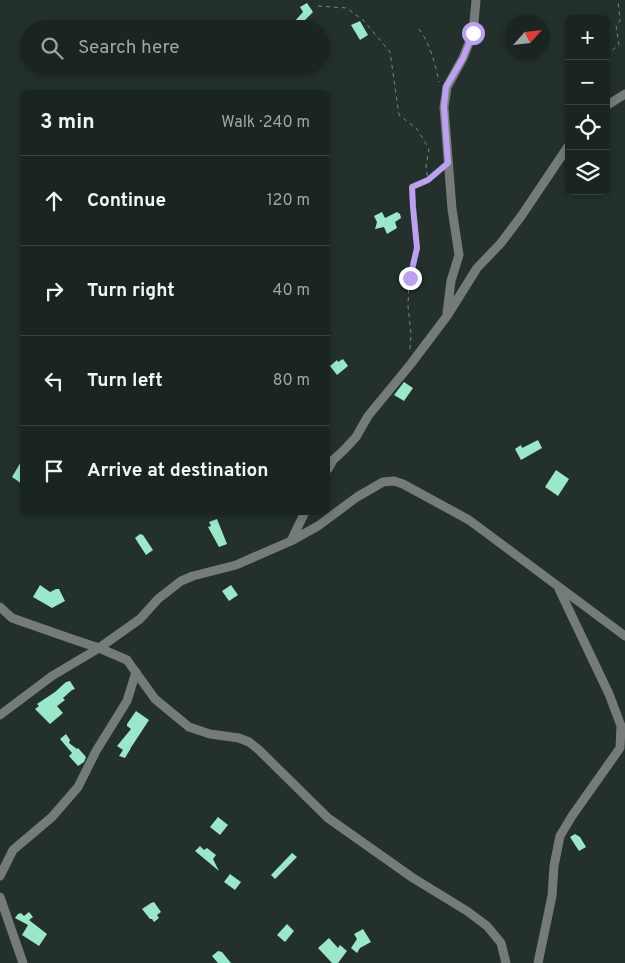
<!DOCTYPE html>
<html lang="en">
<head>
<meta charset="utf-8">
<style>
	:root { --surface:#1a2420; --page:#232c29; --text:#f1f3f6; --muted:#9fa4a5; --line:#38413e }
	body { margin:0; font-family:Overpass,sans-serif; background:var(--page); color:var(--text) }
	.controls { position:absolute; right:15px; top:15px; display:grid; overflow:hidden; border-radius:8px; box-shadow:0 2px 8px #0003 }
	.controls button { width:45px; height:45px; display:grid; place-items:center; padding:0; border:0; border-bottom:1px solid var(--line); background:var(--surface); color:var(--text); font:25px sans-serif }
	.compass { position:absolute; left:505px; top:15px; width:45px; height:45px; border-radius:50%; background:var(--surface); box-shadow:0 2px 8px #0003; rotate:63deg }
	.stop { position:absolute; width:15px; height:15px; margin:-11px; border:4px solid #bca0f2; border-radius:50%; background:#fff }
	.stop.end { background:#bca0f2; border-color:#fff; box-shadow:0 1px 5px #0008 }
	.list { margin:0; padding:0; list-style:none }
	h2 { display:flex; justify-content:space-between; align-items:center; height:65px; margin:0; padding:0 20px; font-size:21px }
	h2 small { font-size:16px; font-weight:400; color:var(--muted) }
	.list li { display:grid; grid-template-columns:32px 1fr auto; gap:15px; align-items:center; box-sizing:border-box; height:90px; padding:0 20px; border-top:1px solid var(--line) }
	.list b { display:block; font-size:19px; white-space:nowrap }
	.list em { font-size:16px; font-style:normal; color:var(--muted) }
	.icon { flex:none; width:28px; height:28px; fill:none; stroke:currentColor; stroke-width:2; stroke-linecap:round; stroke-linejoin:round }
	.map { position:relative; flex:none; width:625px; height:963px; overflow:hidden }
	.search { position:absolute; background:var(--surface); box-shadow:0 2px 8px #0003; left:20px; top:20px; width:310px; height:55px; display:flex; align-items:center; gap:12px; box-sizing:border-box; padding:0 18px; border-radius:28px; color:var(--muted); font-size:19px }
	.panel { position:absolute; background:var(--surface); box-shadow:0 2px 8px #0003; left:20px; top:90px; width:310px; height:425px; border-radius:8px }
	.map>svg:first-child { display:block }
	.building { fill:#9ae8ca }
	.lines { fill:none; stroke-linecap:round; stroke-linejoin:round }
	.path { stroke:#7b8682; stroke-width:1; stroke-dasharray:4 4; stroke-linecap:butt }
	.street { stroke:#757b79; stroke-width:9 }
	.route { stroke:#bca0f2; stroke-width:6 }
</style>
</head>
<body>
<div class="map">
<svg width="625" height="963" viewBox="0 0 625 963">
	<rect width="100%" height="100%" fill="#23302b"/>
	<path class="building" d="M307,3L313,12L299,26L294,22L303,12L300,7Z
		M360,21L368,35L360,40L351,25Z
		M382,212L385,218L397,212L400,214L401,218L395,222L397,228L387,234L384,227L375,229L377,222L374,216Z
		M343,359L348,366L337,375L330,366L337,360L338,362Z
		M404,382L413,388L404,401L394,395Z
		M538,440L542,448L521,460L515,449L521,445L522,448Z
		M22,460V484L12,477Z
		M556,470L569,479L558,496L545,487Z
		M217,519L227,544L219,547L208,527L211,526L209,522Z
		M140,534L143,535L153,550L146,555L135,538Z
		M40,585L50,592L56,589H59L65,601L52,608L33,597Z
		M231,585L238,595L229,601L222,591Z
		M70,681L75,689L72,690L63,698L65,700L57,706L63,713L50,724L35,709L39,706L37,704L55,692L66,682Z
		M136,711L149,720L130,749L131,748L125,758L119,756L123,750L117,746L131,729L127,726V724Z
		M66,734L70,740L69,743L77,749L78,748L86,757L84,762L78,766L69,756L72,753L60,739Z
		M218,817L228,825L220,835L210,827Z
		M575,834L580,837L586,847L579,851L570,837Z
		M200,846L204,850L207,848L216,855L213,859L219,871L195,851Z
		M292,853L297,857L275,879L271,875Z
		M230,874L241,882L235,890L224,882Z
		M154,902L161,912L157,915L159,918L154,922L152,919H150L142,909L151,903Z
		M29,912L33,917L29,920L47,934L39,946L22,935L28,925L15,918L18,914L21,913L24,916Z
		M287,924L294,931L285,942L277,935Z
		M363,929L371,942L360,948L357,953L351,948L357,939L354,934Z
		M329,938L338,948L340,945L347,951L338,963H332L318,948Z
		M218,951L222,952L231,963H218L212,956Z"/>
	<g class="lines">
		<path class="path" d="M318,6L347,8L364,21L390,52L399,115L417,129L429,149L426,167L428,180
			M419,29C429,42 436,65 439,82
			M606,55L619,45L616,25L620,21L618,0
			M410,349L411,334L408,306L409,278L417,248L413,207L412,187L428,180L440,170"/>
		<path class="street" d="M606,106L625,94
			M447,313L451,281L459,255L452,209L444,107L447,87L463,58L473,33L476,0
			M328,469L333,460L344,450L356,437L368,416L410,365L447,316L477,268L501,243L522,215L569,145
			M291,541L305,512
			M0,607L12,618L72,639L99,648L127,660L155,699L189,727L210,734L239,738L249,742L259,750L328,818L413,878L467,911L487,926L501,943L506,963
			M0,715L52,676L99,648L140,619L158,599L181,581L193,576L236,565L291,541L318,526L357,497L383,482L394,481L403,484L469,520L625,636
			M0,876L13,850L52,817L78,787L96,751L127,701L136,672
			M0,897L23,963
			M538,963L552,896L554,866L560,836L572,816L620,748L621,726L609,694L559,589"/>
	</g>
	<g class="lines">
		<path class="route" d="M410,278L417,248L413,207L412,187L428,180L448,163L444,107L446,87L463,58L473,33"/>
	</g>
</svg>
<div class="controls">
<button>+</button>
<button>−</button>
<button><svg class="icon" aria-label="locate" viewBox="0 0 24 24"><circle cx="12" cy="12" r="6"/><path d="M12 2v4M12 18v4M2 12h4M18 12h4"/></svg></button>
<button><svg class="icon" aria-label="layers" viewBox="0 0 24 24"><path d="M12 4l9 5-9 5-9-5zM3 14l9 5 9-5"/></svg></button>
</div>
<svg class="compass" viewBox="-18 -18 36 36"><path d="M0-13l5 13h-10z" fill="#e53935"/><path d="M0 13l5-13h-10z" fill="#9fa4a5"/></svg>
<div class="stop" style="left:473px;top:33px"></div>
<div class="stop end" style="left:410px;top:278px"></div>
<div class="search"><svg class="icon" aria-label="search" viewBox="0 0 24 24"><circle cx="10" cy="10" r="6"/><path d="M15 15l6 6"/></svg>Search here</div>
<section class="panel">
<h2>3 min<small>Walk · 240 m</small></h2>
<ul class="list">
<li><svg class="icon" aria-label="ahead" viewBox="0 0 24 24"><path d="M12 20V5M6 11l6-6 6 6"/></svg><div><b>Continue</b></div><em>120 m</em></li>
<li><svg class="icon" aria-label="right" viewBox="0 0 24 24"><path d="M7 20v-9h11M14 6l5 5-5 5"/></svg><div><b>Turn right</b></div><em>40 m</em></li>
<li><svg class="icon" aria-label="left" viewBox="0 0 24 24"><path d="M17 20v-9H6M10 6l-5 5 5 5"/></svg><div><b>Turn left</b></div><em>80 m</em></li>
<li><svg class="icon" aria-label="arrive" viewBox="0 0 24 24"><path d="M6 21V4h12l-3 4 3 4H6"/></svg><div><b>Arrive at destination</b></div></li>
</ul>
</section>
</div>
</body>
</html>
